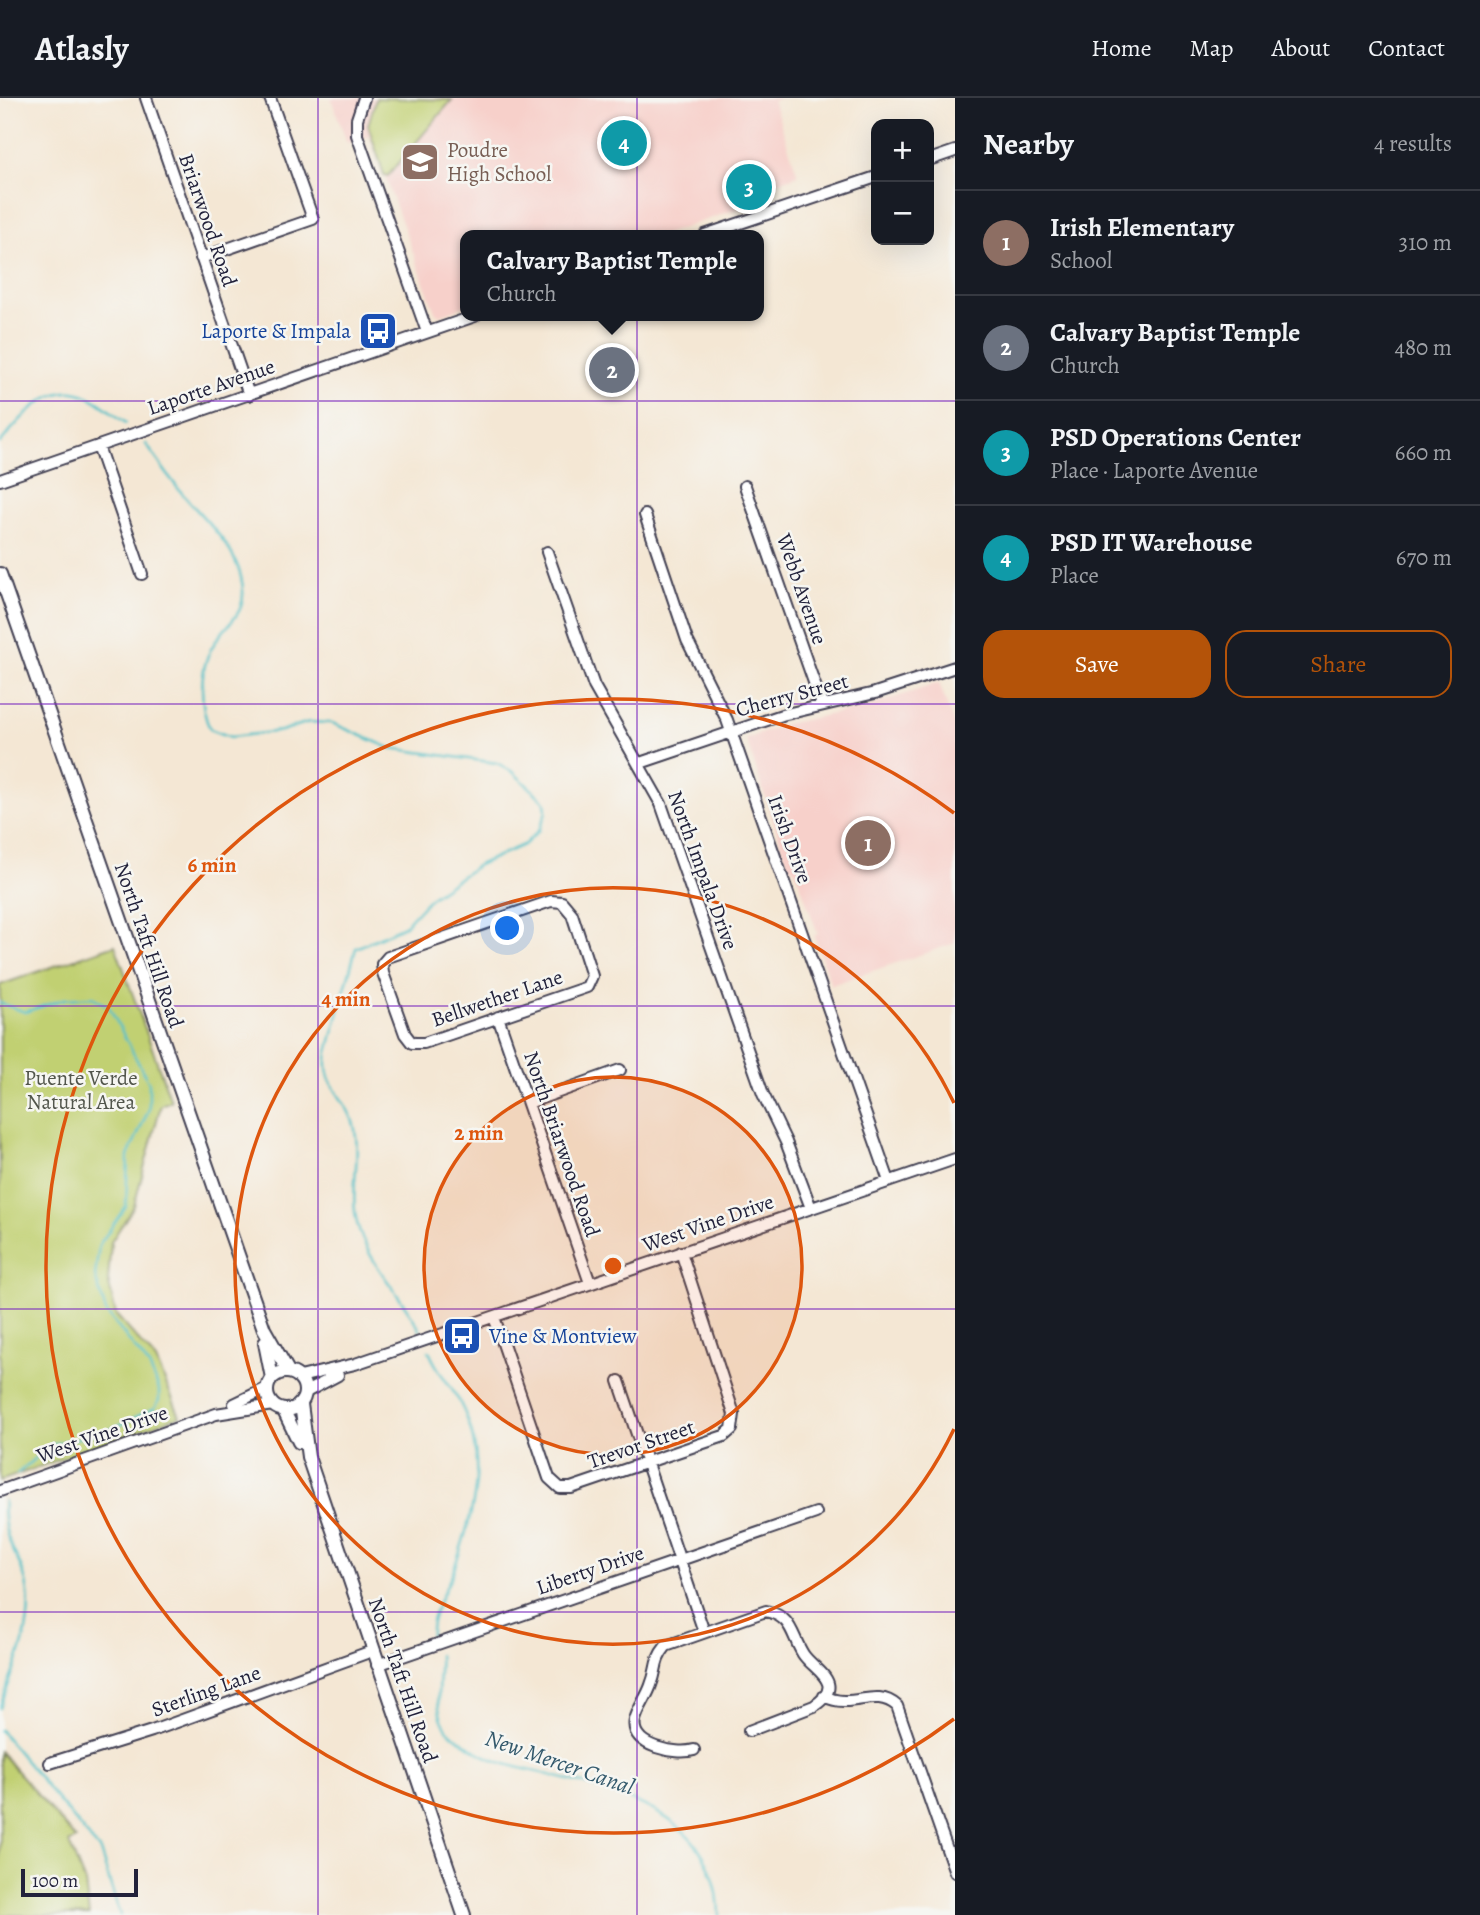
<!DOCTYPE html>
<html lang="en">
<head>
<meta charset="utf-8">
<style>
	:root { --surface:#171b24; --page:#20242c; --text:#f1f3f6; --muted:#9ea1a6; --line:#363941; --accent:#b45309 }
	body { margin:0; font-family:Alegreya,serif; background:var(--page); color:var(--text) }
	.controls { position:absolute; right:21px; top:21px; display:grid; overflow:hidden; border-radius:14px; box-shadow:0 7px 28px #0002 }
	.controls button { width:63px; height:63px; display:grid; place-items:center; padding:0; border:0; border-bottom:2px solid var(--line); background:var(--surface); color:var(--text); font:35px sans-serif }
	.scale { position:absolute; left:21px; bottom:18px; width:117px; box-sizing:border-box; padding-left:7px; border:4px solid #22223b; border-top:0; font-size:19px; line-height:24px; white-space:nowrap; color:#22223b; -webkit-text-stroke:5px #f6f6f2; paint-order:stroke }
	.you { position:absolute; left:508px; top:831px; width:24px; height:24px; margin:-18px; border:5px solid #fff; border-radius:50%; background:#1a73e8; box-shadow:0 0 0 10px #1a73e833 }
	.badge { display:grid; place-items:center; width:46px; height:46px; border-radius:50%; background:var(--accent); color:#fff; font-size:23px; font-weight:700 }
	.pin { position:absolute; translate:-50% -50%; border:4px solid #fff; box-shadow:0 2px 7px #0006 }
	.popup { position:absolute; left:460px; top:132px; width:304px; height:91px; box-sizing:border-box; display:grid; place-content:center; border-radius:14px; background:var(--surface); filter:drop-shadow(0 2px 5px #0005); font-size:23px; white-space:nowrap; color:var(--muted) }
	.popup b { font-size:26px; color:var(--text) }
	.popup::after { content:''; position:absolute; left:50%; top:100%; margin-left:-14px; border:14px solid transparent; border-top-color:var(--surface) }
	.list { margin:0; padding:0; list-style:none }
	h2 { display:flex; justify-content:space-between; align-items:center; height:91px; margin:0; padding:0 28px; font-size:30px }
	h2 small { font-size:23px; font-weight:400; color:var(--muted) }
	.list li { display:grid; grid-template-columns:46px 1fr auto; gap:21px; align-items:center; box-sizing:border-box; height:105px; padding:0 28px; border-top:2px solid var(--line) }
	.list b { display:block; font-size:26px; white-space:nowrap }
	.list p { margin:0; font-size:23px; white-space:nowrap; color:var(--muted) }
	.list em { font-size:23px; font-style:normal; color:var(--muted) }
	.actions { display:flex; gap:14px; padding:21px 28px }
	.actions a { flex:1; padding:16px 0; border:2px solid var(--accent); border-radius:21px; text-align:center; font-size:24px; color:var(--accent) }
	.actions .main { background:var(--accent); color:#fff }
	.map { position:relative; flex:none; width:955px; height:1817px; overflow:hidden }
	header { display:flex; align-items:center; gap:42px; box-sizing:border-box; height:98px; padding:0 35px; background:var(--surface); border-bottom:2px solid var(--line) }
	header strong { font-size:33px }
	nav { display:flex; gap:38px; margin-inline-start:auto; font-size:24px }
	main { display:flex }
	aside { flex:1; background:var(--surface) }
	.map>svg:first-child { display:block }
	.built { fill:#f7d0ca }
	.green { fill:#c1d072; stroke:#727956; stroke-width:2 }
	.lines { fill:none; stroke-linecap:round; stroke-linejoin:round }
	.stream { stroke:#52c0c7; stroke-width:2.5 }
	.minor-casing { stroke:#424052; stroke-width:14 }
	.major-casing { stroke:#424052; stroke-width:16 }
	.minor { stroke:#fff; stroke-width:10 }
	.major { stroke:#fff; stroke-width:12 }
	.grid { fill:none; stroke:#7b2cbf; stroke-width:2; stroke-opacity:0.55 }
	.ring { fill:none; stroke:#de560e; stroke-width:3.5 }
	.labels { text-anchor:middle; stroke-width:5; stroke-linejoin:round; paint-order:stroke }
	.education-label { font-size:21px; fill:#785e54; stroke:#f6f6f2; text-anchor:start }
	.street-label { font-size:21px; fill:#22223b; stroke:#f6f6f2 }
	.transit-label { font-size:21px; fill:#164399; stroke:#f6f6f2; text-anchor:end }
	.park-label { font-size:21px; fill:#52564c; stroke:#f6f6f2 }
	.water-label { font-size:23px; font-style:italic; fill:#33596c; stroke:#f6f6f2 }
	.centre { fill:#de560e; stroke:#f6f6f2; stroke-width:3.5 }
	.ring-label { font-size:21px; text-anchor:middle; font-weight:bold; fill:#de560e; stroke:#f6f6f2; stroke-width:5; stroke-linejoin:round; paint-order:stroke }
</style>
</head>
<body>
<header>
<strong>Atlasly</strong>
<nav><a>Home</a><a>Map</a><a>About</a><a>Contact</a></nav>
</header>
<main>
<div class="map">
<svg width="955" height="1817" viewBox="0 0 955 1817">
	<rect width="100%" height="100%" fill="#f6f6f2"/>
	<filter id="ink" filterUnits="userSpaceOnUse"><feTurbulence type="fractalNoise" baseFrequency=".0143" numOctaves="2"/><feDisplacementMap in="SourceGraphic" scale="14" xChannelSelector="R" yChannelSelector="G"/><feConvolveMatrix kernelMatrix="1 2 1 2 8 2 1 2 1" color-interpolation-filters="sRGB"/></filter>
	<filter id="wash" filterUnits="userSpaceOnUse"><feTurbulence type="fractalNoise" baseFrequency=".00686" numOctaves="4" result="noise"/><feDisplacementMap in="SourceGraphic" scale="28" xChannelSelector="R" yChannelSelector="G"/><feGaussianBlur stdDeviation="1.57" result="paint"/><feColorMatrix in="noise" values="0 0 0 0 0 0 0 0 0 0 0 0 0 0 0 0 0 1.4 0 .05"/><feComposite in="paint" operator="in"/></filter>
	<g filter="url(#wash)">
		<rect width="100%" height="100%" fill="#f4e7d4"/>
		<path class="built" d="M331,0H781L773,3L798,77L770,87L774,98L663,137H465V208L440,217L435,214L370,38L347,45Z
			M939,585L955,629V845L831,887L814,838L818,836L795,772L788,767L746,641L786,626L870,608Z"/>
		<path class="green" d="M376,0L452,2L388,78L384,77L368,27Z
			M115,847L171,1003L161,1007L134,1108L111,1144L108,1182L116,1217L156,1262L180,1318L0,1383V887Z
			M0,1654L76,1741L69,1745L85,1785L89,1817H0Z"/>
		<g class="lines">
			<path class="stream" d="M0,345C17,325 44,290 74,294C92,296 112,315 126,325
				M146,346C156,360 166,375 177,389C199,418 232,442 241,479C251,520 224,523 210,553C199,575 200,610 210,631L231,639L281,633L309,624L332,625L390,650L497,665L513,674L545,704L546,714L539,732L525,746L478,767L431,799L404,828L356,850L328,954C321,989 346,997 354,1027C362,1059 349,1093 357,1125C367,1164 401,1196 420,1232
				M0,905L25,914L64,901L93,899L109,909L149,985V1011L128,1058L126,1108L99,1147L95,1178L106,1214L149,1268L159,1291V1302L155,1310L109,1332L50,1347L17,1376
				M429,1253C436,1272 450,1286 459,1303C489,1359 475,1411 455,1468C448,1491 429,1514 431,1538
				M439,1557C441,1579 433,1605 444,1626C450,1638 462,1642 472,1650C495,1667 528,1671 557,1679C634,1699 717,1722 719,1817
				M0,1610C12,1574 33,1534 28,1495C24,1459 0,1447 4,1403
				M0,1632L100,1753L120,1817"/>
		</g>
	</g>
	<g filter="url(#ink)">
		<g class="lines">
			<defs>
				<path id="minor" d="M146,0L249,297
					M364,0L357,21V37L427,234
					M929,62L955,53
					M705,137L876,79
					M201,160L313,121L270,0
					M98,348L142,476
					M0,382L475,218
					M745,388L822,607
					M645,417L687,542L727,622L889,1083
					M547,454L594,588L661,706L763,996L786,1044L811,1110
					M640,665L782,617L875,595L955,569
					M551,803L562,804L572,816L592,878L587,889L424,945H412L405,936L383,875L382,866L388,859Z
					M498,919L590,1185
					M528,1005L620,972
					M494,1219L549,1380L560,1390H571L724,1338L732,1331L734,1316L681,1154
					M300,1279L355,1266L955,1061
					M619,1283L704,1534
					M306,1294L338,1277
					M234,1306L267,1290
					M0,1393L216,1316L273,1307
					M377,1567L816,1415
					M824,1598C853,1613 874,1588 897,1608L955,1774
					M694,1652C677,1657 629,1649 635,1622C638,1610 647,1599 651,1587C658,1570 653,1564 666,1548L766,1513C793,1519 791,1537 803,1556C813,1572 848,1585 814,1608L749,1633
					M50,1665L152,1633L372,1553"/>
				<path id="major" d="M0,476L264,1231L288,1273
					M265,1245L272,1280
					M267 1293a19 19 0 1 1 38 0a19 19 0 1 1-38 0Z
					M301,1306L308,1359L464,1817
					M284,1313L299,1344"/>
			</defs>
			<use href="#minor" class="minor-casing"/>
			<use href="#major" class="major-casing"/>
			<use href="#minor" class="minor"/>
			<use href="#major" class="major"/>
		</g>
	</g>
	<path class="grid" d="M318,0V1817M637,0V1817M0,303H955M0,606H955M0,908H955M0,1211H955M0,1514H955"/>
	<circle cx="613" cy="1168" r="189" fill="#de560e" fill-opacity=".12"/>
	<g class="ring">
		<circle cx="613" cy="1168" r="189"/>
		<path d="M954 1331A378 378 0 1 1 954 1005"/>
		<path d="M954 1621A567 567 0 1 1 954 715"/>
	</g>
	<defs>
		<symbol id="school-square" viewBox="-11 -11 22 22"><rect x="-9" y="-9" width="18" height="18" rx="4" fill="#8d6e63" stroke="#f6f6f2"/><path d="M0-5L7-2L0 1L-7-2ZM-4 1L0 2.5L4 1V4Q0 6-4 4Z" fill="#fff"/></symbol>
		<symbol id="bus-square" viewBox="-11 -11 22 22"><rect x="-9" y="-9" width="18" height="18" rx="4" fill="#1a4fb4" stroke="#f6f6f2"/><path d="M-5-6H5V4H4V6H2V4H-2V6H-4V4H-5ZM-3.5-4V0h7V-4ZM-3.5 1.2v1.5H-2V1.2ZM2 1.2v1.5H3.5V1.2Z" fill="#fff"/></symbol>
	</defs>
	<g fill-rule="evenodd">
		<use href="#school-square" x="398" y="42" width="44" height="44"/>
		<use href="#bus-square" x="356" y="211" width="44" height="44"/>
		<use href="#bus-square" x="440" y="1216" width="44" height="44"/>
	</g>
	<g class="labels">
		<g class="education-label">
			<text x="447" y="59">Poudre<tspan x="447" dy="24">High School</tspan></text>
		</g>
		<g class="street-label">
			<text transform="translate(208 122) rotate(71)" y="7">Briarwood Road</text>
			<text transform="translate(211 289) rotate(-19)" y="7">Laporte Avenue</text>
			<text transform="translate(802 491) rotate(71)" y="7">Webb Avenue</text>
			<text transform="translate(792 597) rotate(-15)" y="7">Cherry Street</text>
			<text transform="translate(790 741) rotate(70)" y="7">Irish Drive</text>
			<text transform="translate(703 772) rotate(70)" y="7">North Impala Drive</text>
			<text transform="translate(149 847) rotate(71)" y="7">North Taft Hill Road</text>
			<text transform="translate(497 900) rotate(-19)" y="7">Bellwether Lane</text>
			<text transform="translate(562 1046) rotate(71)" y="7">North Briarwood Road</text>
			<text transform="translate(708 1125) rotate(-19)" y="7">West Vine Drive</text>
			<text transform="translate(102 1336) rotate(-19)" y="7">West Vine Drive</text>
			<text transform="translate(641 1346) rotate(-19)" y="7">Trevor Street</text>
			<text transform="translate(590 1472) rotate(-19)" y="7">Liberty Drive</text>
			<text transform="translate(403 1582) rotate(71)" y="7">North Taft Hill Road</text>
			<text transform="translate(206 1593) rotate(-20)" y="7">Sterling Lane</text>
		</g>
		<g class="transit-label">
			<text x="351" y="240">Laporte &amp; Impala</text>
			<text x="489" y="1245" text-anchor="start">Vine &amp; Montview</text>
		</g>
		<g class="park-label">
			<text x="81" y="987">Puente Verde<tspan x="81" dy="24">Natural Area</tspan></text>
		</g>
		<g class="water-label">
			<text transform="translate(560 1664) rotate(19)" y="8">New Mercer Canal</text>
		</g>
	</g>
	<circle cx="613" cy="1168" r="10" class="centre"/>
	<g class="ring-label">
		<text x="212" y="774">6 min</text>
		<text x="346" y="908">4 min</text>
		<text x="479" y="1042">2 min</text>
	</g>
</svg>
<div class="controls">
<button>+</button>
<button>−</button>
</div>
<div class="scale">100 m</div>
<div class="you"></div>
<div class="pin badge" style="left:868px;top:745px;background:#8d6e63">1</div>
<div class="pin badge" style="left:612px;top:272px;background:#6b7280">2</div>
<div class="popup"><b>Calvary Baptist Temple</b>Church</div>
<div class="pin badge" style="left:749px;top:89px;background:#0f9aa8">3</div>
<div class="pin badge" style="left:624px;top:45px;background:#0f9aa8">4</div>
</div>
<aside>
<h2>Nearby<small>4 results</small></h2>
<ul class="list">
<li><span class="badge" style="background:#8d6e63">1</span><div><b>Irish Elementary</b><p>School</p></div><em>310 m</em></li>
<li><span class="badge" style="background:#6b7280">2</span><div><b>Calvary Baptist Temple</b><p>Church</p></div><em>480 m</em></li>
<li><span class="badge" style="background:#0f9aa8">3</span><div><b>PSD Operations Center</b><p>Place · Laporte Avenue</p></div><em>660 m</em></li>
<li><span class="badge" style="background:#0f9aa8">4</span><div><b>PSD IT Warehouse</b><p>Place</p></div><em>670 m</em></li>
</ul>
<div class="actions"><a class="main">Save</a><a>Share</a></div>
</aside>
</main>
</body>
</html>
